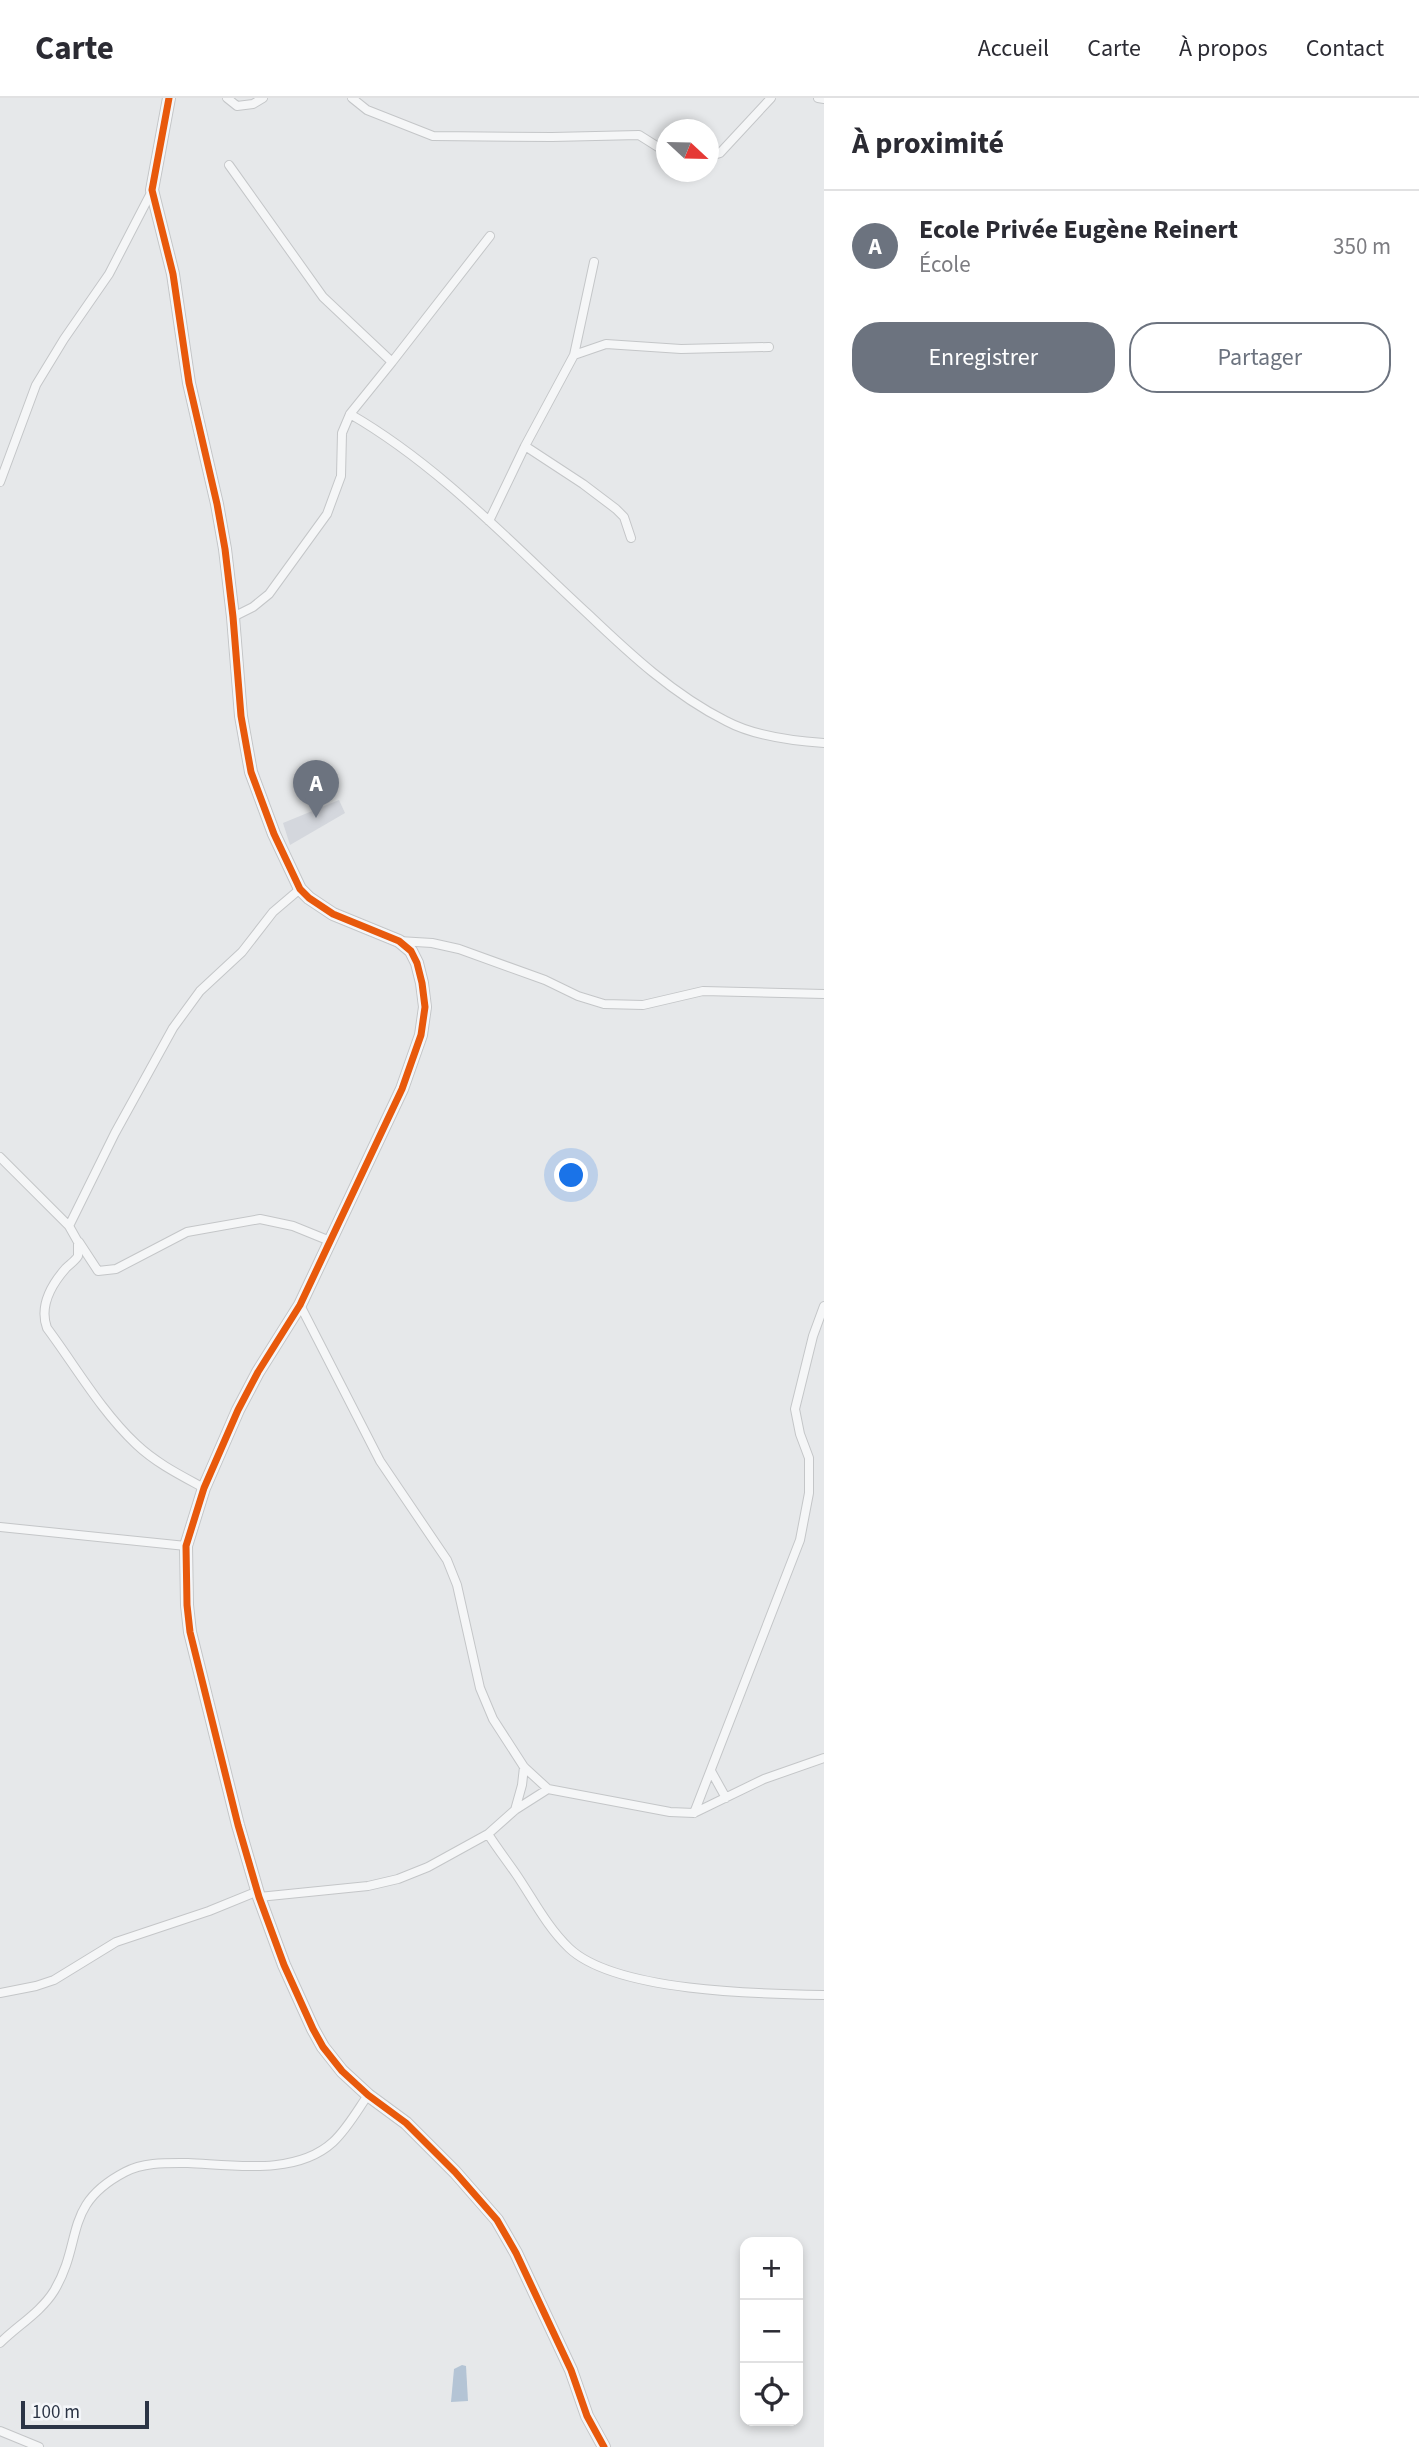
<!DOCTYPE html>
<html lang="fr">
<head>
<meta charset="utf-8">
<style>
	:root { --surface:#fff; --page:#f7f7f7; --text:#2b2b33; --muted:#7c7c81; --line:#e1e1e2; --accent:#6c737f }
	body { margin:0; font-family:"Source Sans 3",sans-serif; background:var(--page); color:var(--text) }
	.controls { position:absolute; right:21px; bottom:21px; display:grid; overflow:hidden; border-radius:14px; box-shadow:0 4px 10px #0003 }
	.controls button { width:63px; height:63px; display:grid; place-items:center; padding:0; border:0; border-bottom:2px solid var(--line); background:var(--surface); color:var(--text); font:35px sans-serif }
	.compass { position:absolute; left:656px; top:21px; width:63px; height:63px; border-radius:50%; background:var(--surface); box-shadow:0 4px 10px #0003; rotate:112deg }
	.scale { position:absolute; left:21px; bottom:18px; width:128px; box-sizing:border-box; padding-left:7px; border:4px solid #2b3445; border-top:0; font-size:19px; line-height:24px; white-space:nowrap; color:#2b3445; -webkit-text-stroke:5px #f4f6f9; paint-order:stroke }
	.you { position:absolute; left:572px; top:1078px; width:24px; height:24px; margin:-18px; border:5px solid #fff; border-radius:50%; background:#1a73e8; box-shadow:0 0 0 10px #1a73e833 }
	.badge { display:grid; place-items:center; width:46px; height:46px; border-radius:50%; background:var(--accent); color:#fff; font-size:23px; font-weight:700 }
	.pin { position:absolute; translate:-50% -58px; filter:drop-shadow(0 2px 4px #0008) }
	.pin::after { content:''; position:absolute; top:37px; width:24px; height:21px; background:inherit; clip-path:polygon(0 0,100% 0,50% 100%) }
	.list { margin:0; padding:0; list-style:none }
	h2 { display:flex; justify-content:space-between; align-items:center; height:91px; margin:0; padding:0 28px; font-size:30px }
	h2 small { font-size:23px; font-weight:400; color:var(--muted) }
	.list li { display:grid; grid-template-columns:46px 1fr auto; gap:21px; align-items:center; box-sizing:border-box; height:112px; padding:0 28px; border-top:2px solid var(--line) }
	.list b { display:block; font-size:26px; white-space:nowrap }
	.list p { margin:0; font-size:23px; white-space:nowrap; color:var(--muted) }
	.list em { font-size:23px; font-style:normal; color:var(--muted) }
	.actions { display:flex; gap:14px; padding:21px 28px }
	.actions a { flex:1; padding:16px 0; border:2px solid var(--accent); border-radius:28px; text-align:center; font-size:24px; color:var(--accent) }
	.actions .main { background:var(--accent); color:#fff }
	.icon { flex:none; width:38px; height:38px; fill:none; stroke:currentColor; stroke-width:2; stroke-linecap:round; stroke-linejoin:round }
	.map { position:relative; flex:none; width:824px; height:2349px; overflow:hidden }
	header { display:flex; align-items:center; gap:42px; box-sizing:border-box; height:98px; padding:0 35px; background:var(--surface); border-bottom:2px solid var(--line) }
	header strong { font-size:33px }
	nav { display:flex; gap:38px; margin-inline-start:auto; font-size:24px }
	main { display:flex }
	aside { flex:1; background:var(--surface) }
	.map>svg:first-child { display:block }
	.built { fill:#d4d7dd }
	.water { fill:#b4c4d5 }
	.lines { fill:none; stroke-linecap:round; stroke-linejoin:round }
	.street-casing { stroke:#c4c6c8; stroke-width:10 }
	.secondary-casing { stroke:#c4c6c8; stroke-width:14 }
	.street { stroke:#f5f6f7; stroke-width:8 }
	.secondary { stroke:#f8f8f8; stroke-width:12 }
	.cycleway-casing { stroke:#f4f6f9; stroke-width:11 }
	.cycleway { stroke:#e8590c; stroke-width:7 }
</style>
</head>
<body>
<header>
<strong>Carte</strong>
<nav><a>Accueil</a><a>Carte</a><a>À propos</a><a>Contact</a></nav>
</header>
<main>
<div class="map">
<svg width="824" height="2349" viewBox="0 0 824 2349">
	<rect width="100%" height="100%" fill="#e6e8ea"/>
	<path class="built" d="M339,702L345,715L290,747L283,725Z"/>
	<path class="water" d="M462,2267L466,2268L468,2303L451,2304L454,2271Z"/>
	<g class="lines">
		<defs>
			<path id="street" d="M227,0L237,8L253,6L263,0
				M352,0L367,12L433,38L552,39L639,37L666,54
				M818,0L824,1
				M708,59L720,55L771,0
				M229,67L323,199L392,264L350,316
				M574,257L594,164
				M392,264L490,138
				M525,348L583,386L616,411L624,419L631,440
				M0,384L36,287L64,241L109,176L152,93
				M489,423L525,348L574,257L606,246L681,251L769,249
				M233,519L253,509L269,496L327,416L341,378L342,335L350,316C440,368 512,446 588,516C630,556 674,597 726,623C754,638 793,643 824,645
				M399,843L432,845L459,851L545,882L578,898L604,906L643,907L703,893L824,896
				M0,1059L69,1128L78,1144V1158C75,1163 70,1166 66,1170C51,1187 39,1208 47,1230C76,1269 101,1313 136,1346C156,1365 180,1377 204,1390
				M69,1128L115,1035L173,930L200,893L242,854L273,814L300,791
				M79,1144L98,1173L116,1171L187,1134L260,1121L293,1128L330,1143
				M300,1207L380,1363L447,1462L457,1487L480,1590L493,1621L524,1669L548,1691L670,1714L694,1715L764,1681L824,1660
				M0,1429L186,1448
				M711,1673L726,1700
				M515,1712L522,1687L524,1669
				M694,1715L800,1442L809,1395V1360L800,1336L795,1311L813,1238L824,1208
				M488,1736C497,1750 507,1763 516,1776C533,1801 547,1829 569,1850C615,1894 761,1896 824,1897
				M259,1799L368,1788L398,1781L428,1769L488,1736L515,1712L548,1691
				M0,1895L36,1888L54,1882L116,1844L209,1813L258,1793
				M0,2245C17,2228 41,2214 54,2193C84,2143 62,2107 125,2074C144,2064 167,2065 188,2065C232,2067 296,2078 333,2044C347,2031 357,2013 368,1997
				M0,2333L39,2349"/>
			<path id="secondary" d="M169,0L152,92L173,176L189,285L217,406L225,451L233,519L241,618L251,674L274,736L300,791L309,800L333,816L399,843L411,853L417,865L422,885L425,909L421,937L402,991L300,1207L258,1274L238,1312L204,1390L186,1448L187,1507L190,1534L238,1727L259,1799L284,1867L313,1931L323,1949L342,1973L368,1997L406,2025L455,2074L497,2122L516,2155L571,2272L587,2318L604,2349"/>
		</defs>
		<use href="#street" class="street-casing"/>
		<use href="#secondary" class="secondary-casing"/>
		<use href="#street" class="street"/>
		<use href="#secondary" class="secondary"/>
		<defs>
			<path id="cycleway" d="M169,0L152,92L173,176L189,285L217,406L225,451L233,519L241,618L251,674L274,736L300,791L309,800L333,816L399,843L411,853L417,865L422,885L425,909L421,937L402,991L300,1207L258,1274L238,1312L204,1390L186,1448L187,1507L190,1534L238,1727L259,1799L284,1867L313,1931L323,1949L342,1973L368,1997L406,2025L455,2074L497,2122L516,2155L571,2272L587,2318L604,2349"/>
		</defs>
		<use href="#cycleway" class="cycleway-casing"/>
		<use href="#cycleway" class="cycleway"/>
	</g>
</svg>
<div class="controls">
<button>+</button>
<button>−</button>
<button><svg class="icon" aria-label="locate" viewBox="0 0 24 24"><circle cx="12" cy="12" r="6"/><path d="M12 2v4M12 18v4M2 12h4M18 12h4"/></svg></button>
</div>
<svg class="compass" viewBox="-18 -18 36 36"><path d="M0-13l5 13h-10z" fill="#e53935"/><path d="M0 13l5-13h-10z" fill="#7c7c81"/></svg>
<div class="scale">100 m</div>
<div class="you"></div>
<div class="pin badge" style="left:316px;top:720px">A</div>
</div>
<aside>
<h2>À proximité<small></small></h2>
<ul class="list">
<li><span class="badge">A</span><div><b>Ecole Privée Eugène Reinert</b><p>École</p></div><em>350 m</em></li>
</ul>
<div class="actions"><a class="main">Enregistrer</a><a>Partager</a></div>
</aside>
</main>
</body>
</html>
